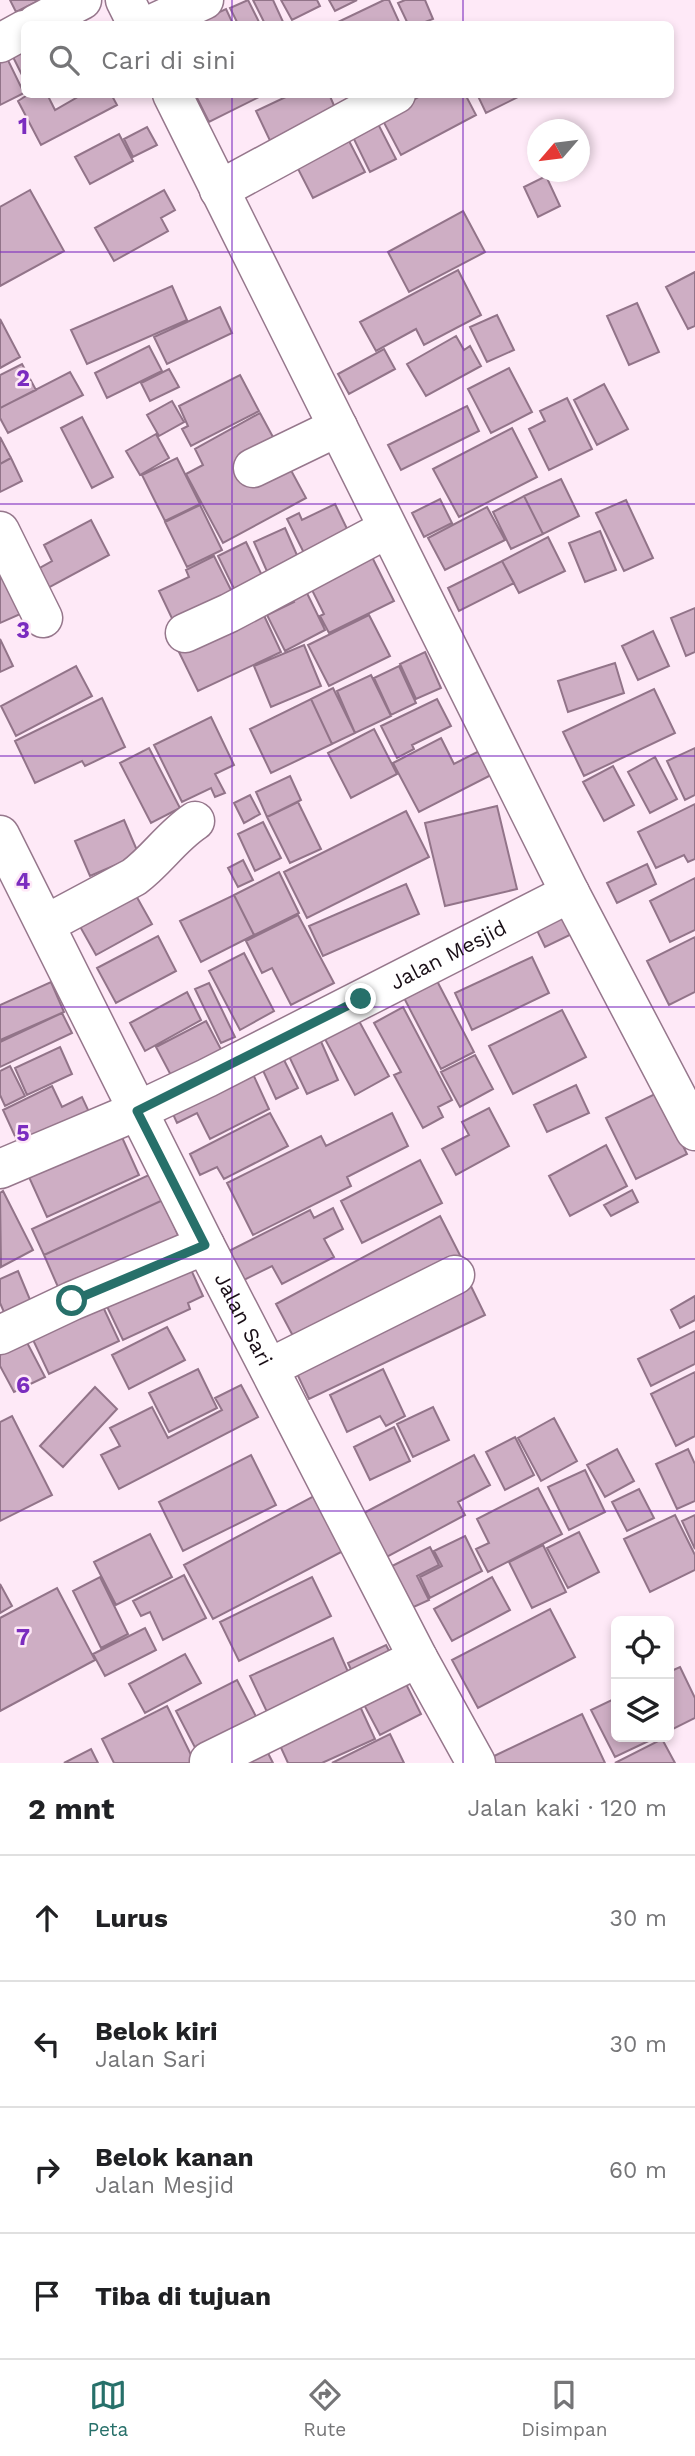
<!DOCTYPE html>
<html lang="id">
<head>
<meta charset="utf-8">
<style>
	:root { --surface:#fff; --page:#f2f2f2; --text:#202124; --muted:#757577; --line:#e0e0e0; --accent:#27706a }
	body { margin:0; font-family:"Work Sans",sans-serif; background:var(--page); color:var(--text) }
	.controls { position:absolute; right:21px; bottom:21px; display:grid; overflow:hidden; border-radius:10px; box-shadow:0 4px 10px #0003 }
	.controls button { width:63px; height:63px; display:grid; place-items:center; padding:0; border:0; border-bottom:2px solid var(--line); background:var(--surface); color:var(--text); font:35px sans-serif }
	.compass { position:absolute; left:527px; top:119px; width:63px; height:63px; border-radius:50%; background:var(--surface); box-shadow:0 4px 10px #0003; rotate:242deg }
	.stop { position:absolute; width:21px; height:21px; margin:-16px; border:5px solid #27706a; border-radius:50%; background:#fff }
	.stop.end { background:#27706a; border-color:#fff; box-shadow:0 2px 7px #0008 }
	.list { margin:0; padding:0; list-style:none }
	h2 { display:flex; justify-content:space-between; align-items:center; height:91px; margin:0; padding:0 28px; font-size:30px }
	h2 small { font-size:23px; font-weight:400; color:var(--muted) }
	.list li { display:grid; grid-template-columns:46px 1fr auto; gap:21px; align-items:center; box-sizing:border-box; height:126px; padding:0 28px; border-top:2px solid var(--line) }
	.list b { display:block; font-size:26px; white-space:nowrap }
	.list p { margin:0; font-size:23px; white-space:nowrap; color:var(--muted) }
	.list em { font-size:23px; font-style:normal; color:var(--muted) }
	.icon { flex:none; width:38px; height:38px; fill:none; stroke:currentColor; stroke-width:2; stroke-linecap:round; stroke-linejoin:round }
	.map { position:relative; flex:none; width:695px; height:1763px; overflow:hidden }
	.search { position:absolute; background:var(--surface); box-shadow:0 4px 10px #0003; left:21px; right:21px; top:21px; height:77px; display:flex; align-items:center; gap:18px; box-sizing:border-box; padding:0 24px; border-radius:10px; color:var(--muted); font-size:26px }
	.sheet { height:595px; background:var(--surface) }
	nav { display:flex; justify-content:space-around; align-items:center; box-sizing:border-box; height:98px; border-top:2px solid var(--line); background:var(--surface); font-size:19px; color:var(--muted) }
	nav a { display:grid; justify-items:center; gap:4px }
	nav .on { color:var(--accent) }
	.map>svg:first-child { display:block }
	.building { fill:#ceaec4; stroke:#927489; stroke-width:2 }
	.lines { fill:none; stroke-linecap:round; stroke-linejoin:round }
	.minor-casing { stroke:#96778c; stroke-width:41 }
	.minor { stroke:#fff; stroke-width:38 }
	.route { stroke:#27706a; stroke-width:9 }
	.grid { fill:none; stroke:#7b2cbf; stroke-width:2; stroke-opacity:0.55 }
	.labels { text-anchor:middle; stroke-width:5; stroke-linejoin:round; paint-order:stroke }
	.street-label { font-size:21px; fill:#190e16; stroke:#fee9f7 }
	.grid-label { font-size:23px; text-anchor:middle; font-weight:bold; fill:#7b2cbf; stroke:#fee9f7; stroke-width:5; stroke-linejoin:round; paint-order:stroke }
</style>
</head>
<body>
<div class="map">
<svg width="695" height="1763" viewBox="0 0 695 1763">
	<rect width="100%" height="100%" fill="#fee9f7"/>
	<path class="building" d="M10,0H40L16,12Z
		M248,0L260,24H238L230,8Z
		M253,0H273L284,24H265Z
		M281,0H317L320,6L292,20Z
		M329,0H357L335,11Z
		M384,0H389L400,24H339L338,22Z
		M405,0H425L433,19L420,24H408L398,3Z
		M226,9L233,24H193Z
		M24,33V79L6,43Z
		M2,48L24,93L0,105V49Z
		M29,94H47L55,110L83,94H111L117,105L41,145L18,101Z
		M195,94H258L259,97L209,122Z
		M292,94H329L339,117L273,147L256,111Z
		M424,94H465L476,115L401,155L381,117Z
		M477,94H517L518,97L486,113Z
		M375,118L396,159L370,172L350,131Z
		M147,127L157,145L133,157L124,139Z
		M119,134L133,161L90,184L75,157Z
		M347,137L365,172L313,198L295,163Z
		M546,176L560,206L538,217L524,187Z
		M30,190L64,251L0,286V207Z
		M164,190L175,210L161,218L168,231L114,261L95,228Z
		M463,211L485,252L409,292L388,252Z
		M458,270L481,315L424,345L416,329L376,351L360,322Z
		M695,272V326L688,329L666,287Z
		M172,286L187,320L87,364L71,330Z
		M637,303L659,352L629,365L607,316Z
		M220,307L232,333L167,364L154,337Z
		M497,315L514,350L487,362L470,327Z
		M0,319L20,357L0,368Z
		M456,336L464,350L470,346L481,366L426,396L407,364Z
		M149,346L162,371L107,398L95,373Z
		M384,349L395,369L349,394L338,374Z
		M22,364L36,390L0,408V375Z
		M509,368L532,412L491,433L468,389Z
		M169,369L179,387L150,401L141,383Z
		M70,372L83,395L8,433L0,418V408Z
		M240,375L259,411L191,446L182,429L188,426L179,406Z
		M604,384L628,429L597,445L574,400Z
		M567,398L592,449L549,470L529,429L545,421L540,411Z
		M172,401L184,422L159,436L147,415Z
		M467,406L479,431L401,470L388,445Z
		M260,413L306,498L223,543L186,474L203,465L195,449Z
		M82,417L113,477L92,488L61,428Z
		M512,428L537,477L459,517L433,469Z
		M156,434L169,458L140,475L126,451Z
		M0,437L11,458L0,464Z
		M11,458L22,481L0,492V464Z
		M177,458L200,504L165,521L142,475Z
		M561,479L579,516L543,534L524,496Z
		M524,496L543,534L511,549L493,512Z
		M440,499L452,523L424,537L412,513Z
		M626,500L653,558L624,571L596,513Z
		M335,504L350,535L309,563L287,519L299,513L302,520Z
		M200,505L222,550L187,567L165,522Z
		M487,507L505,540L445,570L428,538Z
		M91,520L109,555L48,588L38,569L52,561L44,545Z
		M285,528L304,571L273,585L254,542Z
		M600,531L616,570L585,582L569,543Z
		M548,537L565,571L519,593L502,561Z
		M246,542L268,588L240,601L218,556Z
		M370,553L394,601L329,633L320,616L324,614L309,584Z
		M214,556L236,600L177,629L159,591L189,577L186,570Z
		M502,561L514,583L459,611L448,588Z
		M0,572L27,611L0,623Z
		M303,585L325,630L285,651L267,615L294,602L289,592Z
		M695,608V652L686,656L671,618Z
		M261,609L281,652L198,691L177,648Z
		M369,615L390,656L329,686L308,645Z
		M653,631L669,666L638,680L622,646Z
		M0,639L13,666L0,672Z
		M304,645L321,686L271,707L254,666Z
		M425,652L441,688L416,699L400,664Z
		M615,663L624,693L568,712L558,681Z
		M76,666L92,696L16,736L1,706Z
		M399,666L416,703L391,715L374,678Z
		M371,675L391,716L355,733L337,691Z
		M333,688L355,733L332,744L311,699Z
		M654,689L675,733L584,776L563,732Z
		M102,698L125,747L85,766L82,761L35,783L15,741Z
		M311,699L332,744L271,773L250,729Z
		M437,699L451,726L412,745L414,749L397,758L381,726Z
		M211,717L234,765L215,774L225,793L215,797L211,788L182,802L154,745Z
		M374,729L397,774L351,798L328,753Z
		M441,738L454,764L481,750L493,774L419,812L393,763Z
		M149,748L180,808L151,823L120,763Z
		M695,748V795L685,800L667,761Z
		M655,757L677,799L650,813L628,772Z
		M613,766L634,805L604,821L583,782Z
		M290,776L301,800L267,817L256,792Z
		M250,795L260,814L244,823L234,803Z
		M298,802L321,849L290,863L267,817Z
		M695,804V859L688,862L684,855L656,868L638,832Z
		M497,806L517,889L445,906L425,823Z
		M406,811L429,857L307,918L284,872Z
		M124,820L139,855L90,876L75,841Z
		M263,822L281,858L255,871L238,834Z
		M243,860L253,880L238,887L228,868Z
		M647,864L656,884L617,903L607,883Z
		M279,872L299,913L254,935L234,895Z
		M695,878V930L670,942L650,901Z
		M406,884L419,914L323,956L309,926Z
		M134,892L152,924L96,955L78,923Z
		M234,895L254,935L201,962L180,921Z
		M564,899L580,930L545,947L530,916Z
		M298,915L334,983L291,1005L272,968L262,973L246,941Z
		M158,936L176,971L116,1003L97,968Z
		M695,937V992L669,1005L647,961Z
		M244,953L274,1011L240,1030L209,971Z
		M532,957L549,993L472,1030L455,993Z
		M436,979L474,1052L441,1069L403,996Z
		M51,982L64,1012L0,1040V1005Z
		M209,983L235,1037L221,1043L195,989Z
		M187,992L201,1020L145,1051L130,1023Z
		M403,1007L452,1100L438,1107L443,1117L423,1128L394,1075L401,1072L374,1023Z
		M353,1010L389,1076L355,1095L319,1028Z
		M562,1010L586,1057L513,1094L489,1046Z
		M62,1013L72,1033L0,1067V1042Z
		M206,1021L225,1057L175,1083L156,1047Z
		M319,1037L338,1080L307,1094L287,1052Z
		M60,1047L72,1074L27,1095L15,1068Z
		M281,1054L298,1088L276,1099L260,1064Z
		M475,1055L493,1089L460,1107L441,1072Z
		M10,1066L25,1096L5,1106L0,1095V1071Z
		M252,1072L269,1109L210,1139L197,1113L177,1123L172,1112Z
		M576,1085L589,1113L547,1132L534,1105Z
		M52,1086L62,1107L82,1097L89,1112L19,1145L3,1110Z
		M657,1093L687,1154L636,1179L606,1118Z
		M489,1108L509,1146L456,1175L442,1149L469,1135L462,1122Z
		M270,1113L288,1146L224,1179L217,1167L200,1175L190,1154Z
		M392,1113L408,1146L347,1177L351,1186L253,1235L227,1183L321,1136L326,1146Z
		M116,1124L139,1175L47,1217L24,1166Z
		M606,1145L627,1186L570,1216L549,1176Z
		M420,1160L442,1203L362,1243L341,1201Z
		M151,1174L163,1200L44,1255L32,1229Z
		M632,1190L638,1202L611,1216L604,1205Z
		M3,1191L33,1250L1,1267L0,1193Z
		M163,1200L184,1249L65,1303L44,1255Z
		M333,1208L343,1229L324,1239L334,1257L282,1284L272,1266L242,1281L227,1252L310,1210L314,1218Z
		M440,1216L465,1265L293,1336L276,1304Z
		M188,1263L203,1296L188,1303L190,1309L123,1340L100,1292Z
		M18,1271L36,1314L10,1326L0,1303V1279Z
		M467,1278L485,1315L309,1399L291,1361Z
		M97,1294L119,1341L49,1374L27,1327Z
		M695,1296V1320L680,1328L671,1310Z
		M167,1327L185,1360L129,1389L112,1355Z
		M21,1331L45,1377L14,1392L0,1366V1342Z
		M695,1331V1364L651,1386L638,1359Z
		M198,1369L217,1408L169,1432L149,1393Z
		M383,1369L405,1416L386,1426L380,1416L347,1432L330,1395Z
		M695,1372V1436L676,1446L651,1394Z
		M241,1385L258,1417L119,1489L101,1455L120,1446L110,1428L152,1407L168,1438L222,1410L215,1398Z
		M95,1387L117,1409L63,1467L40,1446Z
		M433,1407L449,1440L413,1457L397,1424Z
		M12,1416L52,1495L0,1521V1422Z
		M554,1418L577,1461L541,1481L518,1438Z
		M394,1427L410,1461L370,1480L354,1447Z
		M515,1437L534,1475L505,1490L486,1452Z
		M617,1449L634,1481L605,1497L587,1465Z
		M688,1449L695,1464V1501L677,1509L656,1464Z
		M251,1455L276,1505L183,1551L159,1502Z
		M474,1455L490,1485L458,1502L465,1515L383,1559L360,1515Z
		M585,1470L605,1512L569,1530L548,1487Z
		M538,1488L562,1534L488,1572L476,1549L489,1543L477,1519Z
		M639,1489L654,1518L627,1531L612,1502Z
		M314,1496L343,1551L213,1619L184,1565Z
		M675,1515L695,1555V1570L650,1592L624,1539Z
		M695,1515V1549L682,1521Z
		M579,1532L599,1572L568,1588L547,1548Z
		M150,1534L172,1577L116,1605L94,1562Z
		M465,1536L482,1571L430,1598L420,1577L442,1566L434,1551Z
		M543,1545L566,1592L532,1608L509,1562Z
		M430,1547L439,1565L417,1576L429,1600L407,1610L386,1569Z
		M184,1575L206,1618L163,1640L150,1612L141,1616L133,1601Z
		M100,1577L128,1634L101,1648L73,1591Z
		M312,1577L331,1616L239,1661L220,1622Z
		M492,1577L510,1610L452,1641L434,1609Z
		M0,1584L12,1606L0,1613Z
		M57,1588L95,1660L0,1711V1618Z
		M550,1609L575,1657L478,1708L452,1660Z
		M145,1628L156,1650L105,1676L93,1654Z
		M333,1638L349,1674L267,1712L250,1676Z
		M386,1645L397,1666L358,1685L348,1663Z
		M185,1654L201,1683L145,1713L129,1684Z
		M680,1667L695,1698V1718L669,1731V1672Z
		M403,1678L421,1714L380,1735L361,1699Z
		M237,1680L263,1730L202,1761L176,1711Z
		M616,1698V1737H657L615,1757L591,1710Z
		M358,1702L375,1739L322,1763H288L277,1739Z
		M167,1706L195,1763H114L102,1739Z
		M582,1714L605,1763H495L492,1757Z
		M390,1734L404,1763H332Z
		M662,1739L675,1763H615Z
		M264,1745L273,1763H229Z
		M91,1749L98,1763H64Z"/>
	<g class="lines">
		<defs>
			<g id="minor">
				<path d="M125,0L137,24"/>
				<path d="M36,24L82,0"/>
				<path d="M152,24L204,0"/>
				<path d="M0,43L24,30"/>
				<path d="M172,94L570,893L695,1131"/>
				<path d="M219,190L396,94"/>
				<path d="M253,468L338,427"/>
				<path d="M0,531L43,618"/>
				<path d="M185,633L229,613L387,529"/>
				<path id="s1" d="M0,835L205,1245L418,1658L476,1763"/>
				<path d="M46,924L134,877C157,860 171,837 195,821"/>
				<path id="s2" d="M0,1169L137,1111L207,1078L570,893"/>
				<path d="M0,1335L72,1301L205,1245"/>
				<path d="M269,1368L455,1275"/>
				<path d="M209,1761L418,1658"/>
			</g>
		</defs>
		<use href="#minor" class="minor-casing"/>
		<use href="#minor" class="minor"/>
	</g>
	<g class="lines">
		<path class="route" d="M72,1301L205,1245L137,1111L361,999"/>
	</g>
	<path class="grid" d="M232,0V24M463,0V24M232,94V1763M463,94V1763M0,252H695M0,504H695M0,756H695M0,1007H695M0,1259H695M0,1511H695"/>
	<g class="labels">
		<g class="street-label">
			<text dy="7" stroke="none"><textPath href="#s2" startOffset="497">Jalan Mesjid</textPath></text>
			<text dy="7" stroke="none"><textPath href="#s1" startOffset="542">Jalan Sari</textPath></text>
		</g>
	</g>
	<g class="grid-label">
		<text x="23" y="134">1</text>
		<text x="23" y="386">2</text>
		<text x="23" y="638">3</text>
		<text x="23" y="889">4</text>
		<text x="23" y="1141">5</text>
		<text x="23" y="1393">6</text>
		<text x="23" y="1645">7</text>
	</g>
</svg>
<div class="controls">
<button><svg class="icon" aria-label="locate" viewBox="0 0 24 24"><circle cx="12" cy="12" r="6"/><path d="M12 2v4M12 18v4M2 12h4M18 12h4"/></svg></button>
<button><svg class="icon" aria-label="layers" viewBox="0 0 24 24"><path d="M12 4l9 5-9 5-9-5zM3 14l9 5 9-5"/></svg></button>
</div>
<svg class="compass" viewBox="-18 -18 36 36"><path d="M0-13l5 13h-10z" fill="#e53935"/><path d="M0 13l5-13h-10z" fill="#757577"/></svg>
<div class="stop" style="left:72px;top:1301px"></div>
<div class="stop end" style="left:361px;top:999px"></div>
<div class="search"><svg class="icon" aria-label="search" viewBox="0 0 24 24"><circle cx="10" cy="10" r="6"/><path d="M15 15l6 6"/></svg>Cari di sini</div>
</div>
<section class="sheet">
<h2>2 mnt<small>Jalan kaki · 120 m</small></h2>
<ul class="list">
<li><svg class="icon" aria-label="ahead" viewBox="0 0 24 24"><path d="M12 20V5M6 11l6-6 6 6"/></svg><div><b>Lurus</b></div><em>30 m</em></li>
<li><svg class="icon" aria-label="left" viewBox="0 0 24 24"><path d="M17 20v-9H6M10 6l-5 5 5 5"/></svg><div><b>Belok kiri</b><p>Jalan Sari</p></div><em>30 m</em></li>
<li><svg class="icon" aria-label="right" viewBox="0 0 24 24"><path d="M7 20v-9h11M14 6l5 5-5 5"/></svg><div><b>Belok kanan</b><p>Jalan Mesjid</p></div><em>60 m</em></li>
<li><svg class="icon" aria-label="arrive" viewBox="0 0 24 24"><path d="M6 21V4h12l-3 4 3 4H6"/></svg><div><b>Tiba di tujuan</b></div></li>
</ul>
</section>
<nav>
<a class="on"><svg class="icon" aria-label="map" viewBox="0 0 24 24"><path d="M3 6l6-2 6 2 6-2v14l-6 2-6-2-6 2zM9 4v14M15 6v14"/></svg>Peta</a>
<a><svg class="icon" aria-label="directions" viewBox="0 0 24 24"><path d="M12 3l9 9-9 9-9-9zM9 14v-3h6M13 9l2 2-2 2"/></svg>Rute</a>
<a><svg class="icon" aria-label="saved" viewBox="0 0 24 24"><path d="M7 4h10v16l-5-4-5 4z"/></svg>Disimpan</a>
</nav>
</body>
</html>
